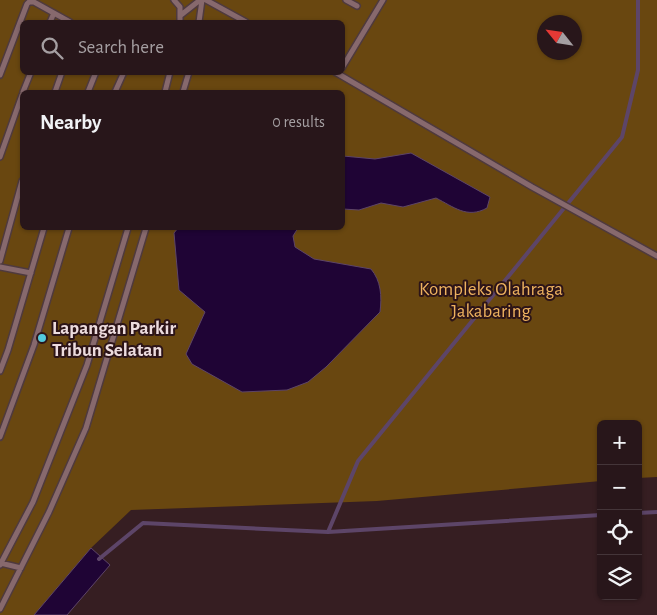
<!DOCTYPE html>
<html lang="en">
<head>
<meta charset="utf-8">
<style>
	:root { --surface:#28161a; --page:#301f23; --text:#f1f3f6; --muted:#a59fa2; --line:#443539 }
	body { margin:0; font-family:"Alegreya Sans",sans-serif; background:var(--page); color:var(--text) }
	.controls { position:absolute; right:15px; bottom:15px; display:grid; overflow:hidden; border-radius:8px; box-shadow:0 1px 4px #0004 }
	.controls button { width:45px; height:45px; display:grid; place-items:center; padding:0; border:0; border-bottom:1px solid var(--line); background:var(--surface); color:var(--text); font:25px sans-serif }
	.compass { position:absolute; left:537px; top:15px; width:45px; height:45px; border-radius:50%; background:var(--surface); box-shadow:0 1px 4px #0004; rotate:300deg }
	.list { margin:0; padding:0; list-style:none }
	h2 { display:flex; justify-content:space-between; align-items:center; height:65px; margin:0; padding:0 20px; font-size:21px }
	h2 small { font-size:16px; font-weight:400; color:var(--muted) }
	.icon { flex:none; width:28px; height:28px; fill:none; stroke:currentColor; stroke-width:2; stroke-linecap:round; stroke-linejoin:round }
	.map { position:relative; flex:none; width:657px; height:615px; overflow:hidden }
	.search { position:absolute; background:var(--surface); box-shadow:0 1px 4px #0004; left:20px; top:20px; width:325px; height:55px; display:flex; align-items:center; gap:12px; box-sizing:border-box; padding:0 18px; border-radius:8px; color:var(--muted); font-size:19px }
	.panel { position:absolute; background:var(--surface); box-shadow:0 1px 4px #0004; left:20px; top:90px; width:325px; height:140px; border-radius:8px }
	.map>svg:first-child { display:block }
	.green { fill:#694710; fill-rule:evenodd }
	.water { fill:#1f0435; stroke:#5d4568 }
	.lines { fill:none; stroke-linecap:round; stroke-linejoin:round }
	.stream { stroke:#5d4568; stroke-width:4 }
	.service-casing { stroke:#4f3a3e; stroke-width:8 }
	.service { stroke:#87696d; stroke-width:5 }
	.poi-dot { fill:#53cadc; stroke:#2c1418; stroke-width:2 }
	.labels { text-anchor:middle; stroke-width:4; stroke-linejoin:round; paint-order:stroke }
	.park-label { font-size:19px; fill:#eeb25f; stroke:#2c1418 }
	.poi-label { font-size:19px; font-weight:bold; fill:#eddcde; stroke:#2c1418; text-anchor:start }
</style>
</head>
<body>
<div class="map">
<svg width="657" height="615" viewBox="0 0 657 615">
	<rect width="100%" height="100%" fill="#361e22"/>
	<path class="green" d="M0,0H657V477L638,478V424H601V481L377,501L131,510L91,548L34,615H0ZM22,22H342V72H22ZM544,22H574V52H544ZM22,92H342V228H22Z"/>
	<path class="water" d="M411,153L490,197L487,208C467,219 454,207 436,198L403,207L381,203L359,210L343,209V156L375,159Z
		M178,228H298L293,236L295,247L314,259L371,269C381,281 382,296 380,312L326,367L308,382L287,390L242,392L192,364L186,354L205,312L179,290L174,233Z
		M91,548L110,565L67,615H34Z"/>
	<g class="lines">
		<path class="stream" d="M638,513L657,512
			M328,532L358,461L622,137L638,70V0
			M99,559L143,523L328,532L601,515"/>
		<defs>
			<path id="service" d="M174,0L180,7V22
				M206,0L246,22
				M346,0L357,6
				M181,15L200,0
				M50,22L54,13
				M199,22L202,0
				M342,68L383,0
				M335,72L532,187L657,256
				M0,75L27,4L29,2H34L70,22
				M23,92L31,72
				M55,92L62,72
				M88,92L96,72
				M115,92L124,72
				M165,92L170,72
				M183,92L189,72
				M0,157L22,95
				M0,261L22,181
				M0,267L31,273
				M0,371L8,350L44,228
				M0,437L34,345L69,228
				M0,563L21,568
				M0,565L33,502L87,365L128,228
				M0,609L49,512L86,428L146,228"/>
		</defs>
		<use href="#service" class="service-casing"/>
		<use href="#service" class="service"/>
	</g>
	<circle class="poi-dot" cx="42" cy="338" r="5"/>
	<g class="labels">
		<g class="park-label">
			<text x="491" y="295">Kompleks Olahraga<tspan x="491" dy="22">Jakabaring</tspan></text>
		</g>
		<g class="poi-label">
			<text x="52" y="334">Lapangan Parkir<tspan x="52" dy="22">Tribun Selatan</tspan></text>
		</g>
	</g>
</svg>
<div class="controls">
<button>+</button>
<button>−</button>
<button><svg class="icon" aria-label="locate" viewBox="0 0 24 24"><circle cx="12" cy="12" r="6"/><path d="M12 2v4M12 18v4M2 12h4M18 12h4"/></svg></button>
<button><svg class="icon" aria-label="layers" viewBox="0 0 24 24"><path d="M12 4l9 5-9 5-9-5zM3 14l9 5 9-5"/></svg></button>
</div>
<svg class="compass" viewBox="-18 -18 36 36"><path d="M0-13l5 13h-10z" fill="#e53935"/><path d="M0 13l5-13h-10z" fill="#a59fa2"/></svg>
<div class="search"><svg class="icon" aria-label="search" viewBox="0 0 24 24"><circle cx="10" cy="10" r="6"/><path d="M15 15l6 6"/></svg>Search here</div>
<section class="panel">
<h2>Nearby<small>0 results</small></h2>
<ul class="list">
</ul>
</section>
</div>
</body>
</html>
